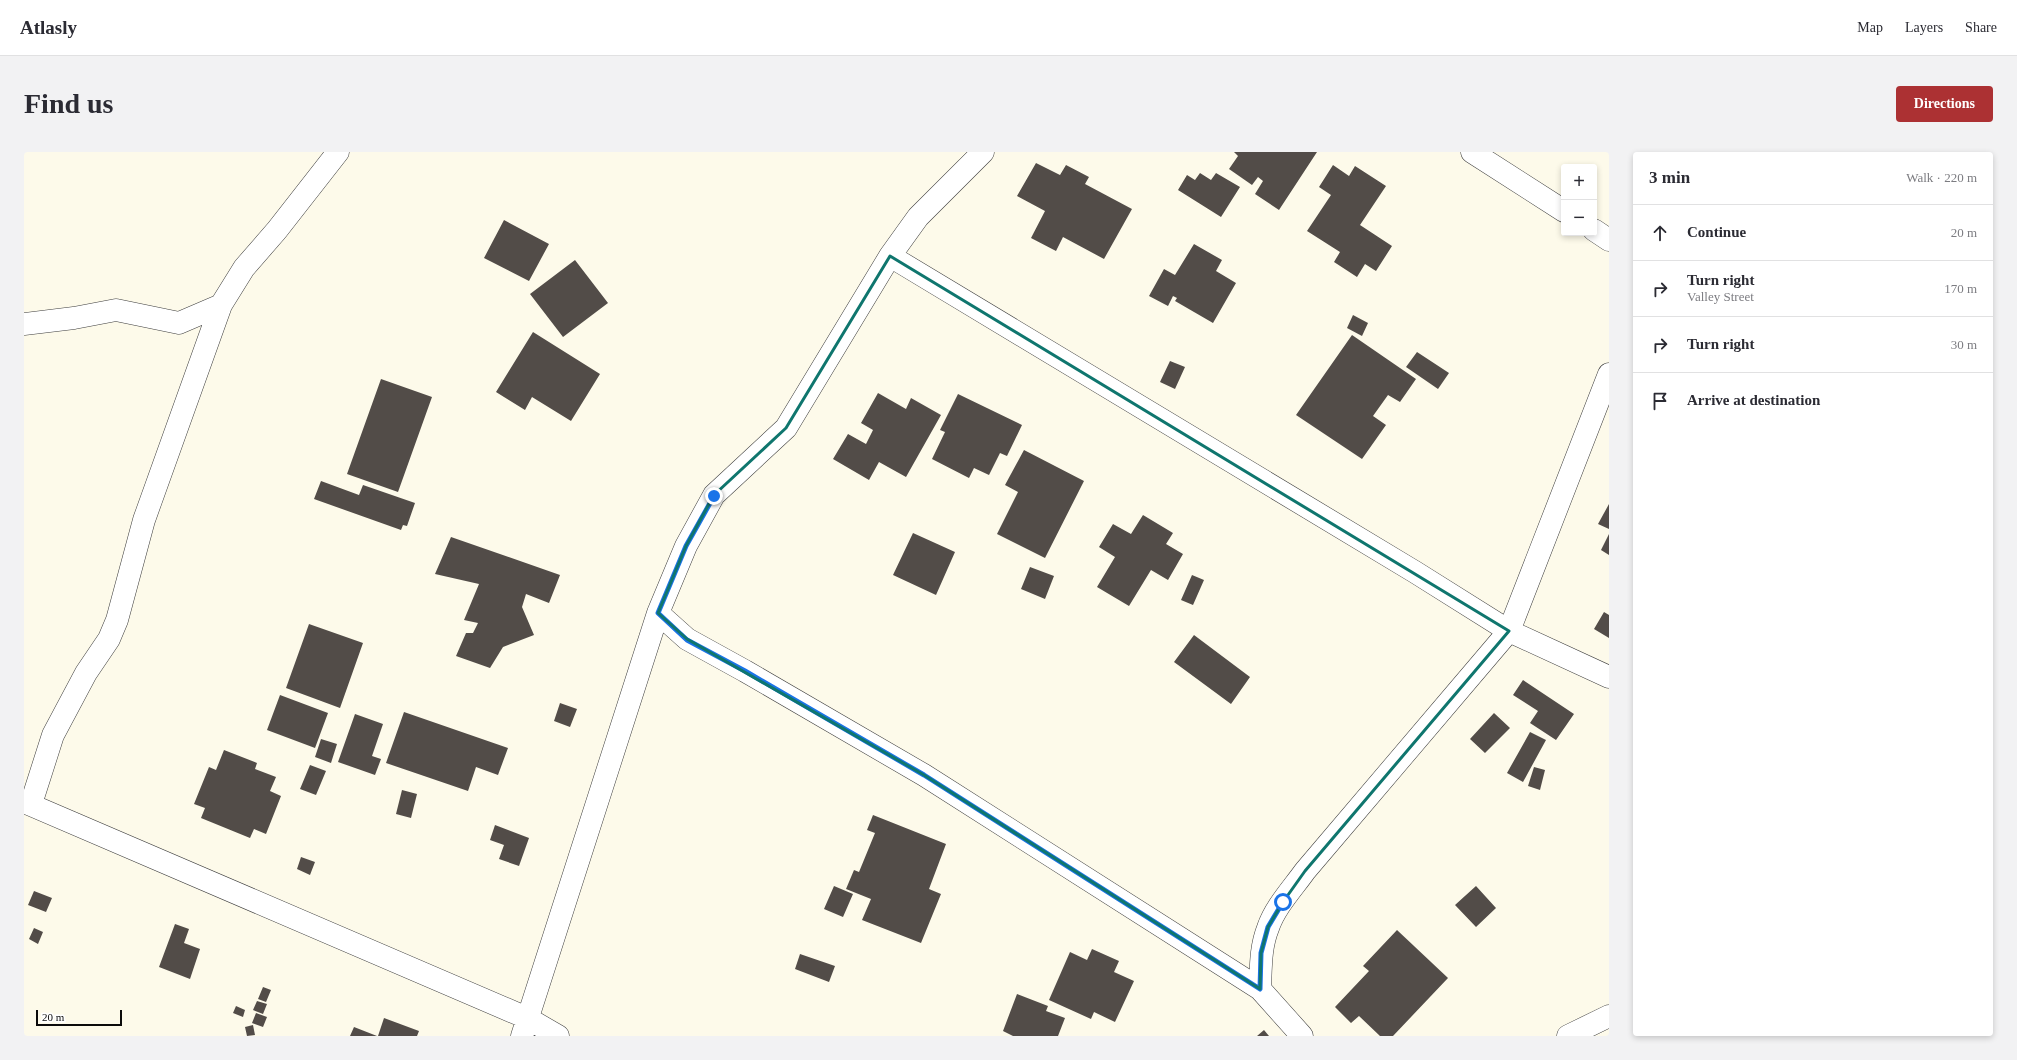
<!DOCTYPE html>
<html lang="en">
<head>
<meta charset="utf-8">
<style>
	:root { --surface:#fff; --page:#f2f2f3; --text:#2b2b33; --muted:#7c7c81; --line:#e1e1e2; --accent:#ac3133 }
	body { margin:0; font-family:"Times New Roman",serif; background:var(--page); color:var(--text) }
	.controls { position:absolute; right:12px; top:12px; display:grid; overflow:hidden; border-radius:4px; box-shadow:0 2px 6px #0003 }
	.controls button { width:36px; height:36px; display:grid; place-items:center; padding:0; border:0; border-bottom:1px solid var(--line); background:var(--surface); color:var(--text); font:20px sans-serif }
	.scale { position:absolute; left:12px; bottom:10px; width:86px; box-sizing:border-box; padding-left:4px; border:2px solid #0b0b0b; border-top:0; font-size:11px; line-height:14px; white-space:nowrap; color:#0b0b0b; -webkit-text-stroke:3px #fff; paint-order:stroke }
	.stop { position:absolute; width:12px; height:12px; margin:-9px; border:3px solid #1a73e8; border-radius:50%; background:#fff }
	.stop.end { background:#1a73e8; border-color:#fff; box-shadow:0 1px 4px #0008 }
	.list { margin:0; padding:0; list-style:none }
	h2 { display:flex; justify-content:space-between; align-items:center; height:52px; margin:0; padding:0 16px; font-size:17px }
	h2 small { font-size:13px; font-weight:400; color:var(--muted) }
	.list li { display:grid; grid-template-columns:26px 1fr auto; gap:12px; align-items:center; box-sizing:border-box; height:56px; padding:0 16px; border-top:1px solid var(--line) }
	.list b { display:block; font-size:15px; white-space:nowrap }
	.list p { margin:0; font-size:13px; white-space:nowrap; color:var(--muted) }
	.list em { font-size:13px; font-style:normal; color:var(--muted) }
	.icon { flex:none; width:22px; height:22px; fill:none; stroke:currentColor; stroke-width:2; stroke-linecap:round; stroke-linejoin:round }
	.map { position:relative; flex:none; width:1585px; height:884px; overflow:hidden; border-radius:4px }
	header { display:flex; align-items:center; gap:24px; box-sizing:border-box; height:56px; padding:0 20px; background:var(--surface); border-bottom:1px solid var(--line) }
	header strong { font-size:19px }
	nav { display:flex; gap:22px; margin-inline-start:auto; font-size:14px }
	.intro { display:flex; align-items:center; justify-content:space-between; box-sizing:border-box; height:96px; padding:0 24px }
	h1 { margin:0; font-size:28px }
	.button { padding:10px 18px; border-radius:4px; background:var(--accent); color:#fff; font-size:14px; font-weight:700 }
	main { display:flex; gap:24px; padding:0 24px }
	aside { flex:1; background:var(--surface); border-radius:4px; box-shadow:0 2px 6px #0003 }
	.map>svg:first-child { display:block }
	.building { fill:#524c48 }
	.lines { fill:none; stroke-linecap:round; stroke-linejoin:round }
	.minor-casing { stroke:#3e3e3e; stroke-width:23 }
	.minor { stroke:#fff; stroke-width:22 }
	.route { stroke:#1a73e8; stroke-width:5 }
	.marked { fill:none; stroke:#0f766e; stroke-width:3; stroke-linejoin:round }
</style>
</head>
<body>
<header>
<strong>Atlasly</strong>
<nav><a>Map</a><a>Layers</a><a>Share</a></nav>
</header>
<div class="intro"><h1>Find us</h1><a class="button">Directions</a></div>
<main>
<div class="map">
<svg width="1585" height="884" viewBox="0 0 1585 884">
	<rect width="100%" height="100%" fill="#fdfaea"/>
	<path class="building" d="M1210,0H1293L1255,58L1231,42L1239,29L1234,25L1228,33L1205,17L1214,4Z
		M1012,11L1036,23L1042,13L1065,25L1061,32L1108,57L1080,107L1039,85L1032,99L1007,86L1021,59L993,44Z
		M1309,13L1325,24L1331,14L1362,34L1336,73L1368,94L1352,119L1341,112L1333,125L1310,110L1316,100L1283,79L1307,43L1295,35Z
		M1176,21L1187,28L1192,21L1216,35L1197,65L1154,38L1163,23L1171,28Z
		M480,68L525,92L505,129L460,106Z
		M1170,92L1198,108L1192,119L1212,131L1189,171L1151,149L1153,146L1149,144L1144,154L1125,144L1140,117L1151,123Z
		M551,108L584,151L539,185L506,142Z
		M1329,163L1344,171L1338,184L1323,176Z
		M509,180L576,222L547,269L508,245L501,258L472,240Z
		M1328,183L1392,227L1376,250L1364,243L1349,264L1362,273L1338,307L1272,263Z
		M1393,200L1425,221L1414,237L1382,215Z
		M1146,209L1161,215L1151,237L1136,230Z
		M357,227L408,245L374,340L323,322Z
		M854,241L882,257L887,246L917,263L882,325L855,310L845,328L809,307L824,282L842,292L849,278L837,271Z
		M934,242L998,273L983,304L976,301L965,323L950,316L945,326L908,307L921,280L916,278Z
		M1000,298L1060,329L1021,406L973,382L994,340L981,333Z
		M297,329L335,343L339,333L391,351L383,374L379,373L377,378L290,347Z
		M1585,352V377L1574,372Z
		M1119,363L1149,381L1142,392L1159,402L1144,428L1127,418L1105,454L1073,435L1091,405L1075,395L1089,372L1107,382Z
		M889,381L931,400L912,443L869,423Z
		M1585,382V403L1577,398Z
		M427,385L536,423L525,451L502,442L498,455L510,483L479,495L466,516L432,504L442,481H449L454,471L440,468L455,432L411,422Z
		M1006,415L1030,424L1021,447L997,437Z
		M1168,423L1180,428L1169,453L1157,448Z
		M1580,460L1585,463V486L1570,477Z
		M285,472L339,491L316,556L262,536Z
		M1170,483L1226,525L1207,552L1150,510Z
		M1499,528L1550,562L1532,588L1506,571L1514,559L1489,543Z
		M256,543L304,561L291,596L243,578Z
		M536,551L553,557L546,575L530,569Z
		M380,560L484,596L474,623L452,615L444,639L362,611Z
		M1470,561L1486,576L1461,601L1446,587Z
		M331,562L359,572L348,604L357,607L351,623L314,610Z
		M1506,580L1522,588L1499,630L1483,621Z
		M297,587L313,592L307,611L291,605Z
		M200,598L233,611L231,617L252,625L246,639L257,644L242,682L230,677L226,686L177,666L181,656L170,652L185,615L192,618Z
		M286,613L302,619L292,643L276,637Z
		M1510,615L1521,618L1516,638L1504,634Z
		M378,638L393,642L387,666L372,662Z
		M849,663L922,692L905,737L917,742L897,791L838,768L847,747L822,737L830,718L835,720L851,681L843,678Z
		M471,673L505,686L495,714L475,707L480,693L466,688Z
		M277,705L291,710L286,723L273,717Z
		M810,734L829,742L819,765L800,757Z
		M1452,734L1472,756L1452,775L1431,753Z
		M10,739L28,746L22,760L4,753Z
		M151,772L165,777L160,791L176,797L166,827L135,815Z
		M10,776L19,780L14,792L5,787Z
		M1373,778L1424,826L1369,884H1356L1335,864L1327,871L1311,855L1345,819L1339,814Z
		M1068,797L1095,809L1090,820L1110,829L1091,870L1070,860L1067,867L1025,848L1046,800L1063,808Z
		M776,802L811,814L805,830L771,817Z
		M239,835L247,838L242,850L234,847Z
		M993,842L1024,854L1022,859L1041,866L1034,884H989L979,879Z
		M233,849L243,852L239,862L229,858Z
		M212,854L221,858L219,865L209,861Z
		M232,861L243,865L239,875L228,871Z
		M360,866L395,879L393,884H354Z
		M229,873L231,883L223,884L221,875Z
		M330,875L353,884H326Z
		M1240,878L1245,884H1233Z"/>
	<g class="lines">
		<defs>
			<path id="minor" d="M1448,0L1540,59
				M1570,78L1585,88
				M866,104L1391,420L1485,479L1585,525
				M0,172L50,166L92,158L155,171L197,153
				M634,461L663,487L721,519L900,623L1236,837L1278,884
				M0,650L503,866L534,884
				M7,652L29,583L62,521L85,487L93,468L120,368L197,153L220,116L253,78L314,0
				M1236,837C1237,817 1236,796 1244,776C1251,755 1269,736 1281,719L1485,479L1585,222
				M498,884L634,461L662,394L690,343L762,276L866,104L894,65L959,0
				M1544,884L1585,864"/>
		</defs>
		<use href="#minor" class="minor-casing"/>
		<use href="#minor" class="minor"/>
	</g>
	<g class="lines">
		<path class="route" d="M690,344L662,394L634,461L663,488L721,519L900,623L1236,837L1237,801L1244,775L1259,750"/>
	</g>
	<path class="marked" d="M866,104L1485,479L1281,719L1259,750L1244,775L1237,801L1236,837L900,623L663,487L634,461L662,394L690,343L762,276Z"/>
</svg>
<div class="controls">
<button>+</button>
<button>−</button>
</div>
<div class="scale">20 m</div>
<div class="stop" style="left:1259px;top:750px"></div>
<div class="stop end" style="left:690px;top:344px"></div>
</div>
<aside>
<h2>3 min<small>Walk · 220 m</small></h2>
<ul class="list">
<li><svg class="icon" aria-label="ahead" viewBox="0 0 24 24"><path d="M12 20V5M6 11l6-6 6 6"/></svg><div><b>Continue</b></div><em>20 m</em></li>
<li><svg class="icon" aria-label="right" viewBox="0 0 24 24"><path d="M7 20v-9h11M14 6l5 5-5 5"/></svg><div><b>Turn right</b><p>Valley Street</p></div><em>170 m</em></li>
<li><svg class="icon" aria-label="right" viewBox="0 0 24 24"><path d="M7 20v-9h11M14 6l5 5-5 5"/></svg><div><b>Turn right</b></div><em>30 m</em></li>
<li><svg class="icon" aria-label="arrive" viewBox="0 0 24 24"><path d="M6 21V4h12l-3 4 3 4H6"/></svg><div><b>Arrive at destination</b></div></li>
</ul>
</aside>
</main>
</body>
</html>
